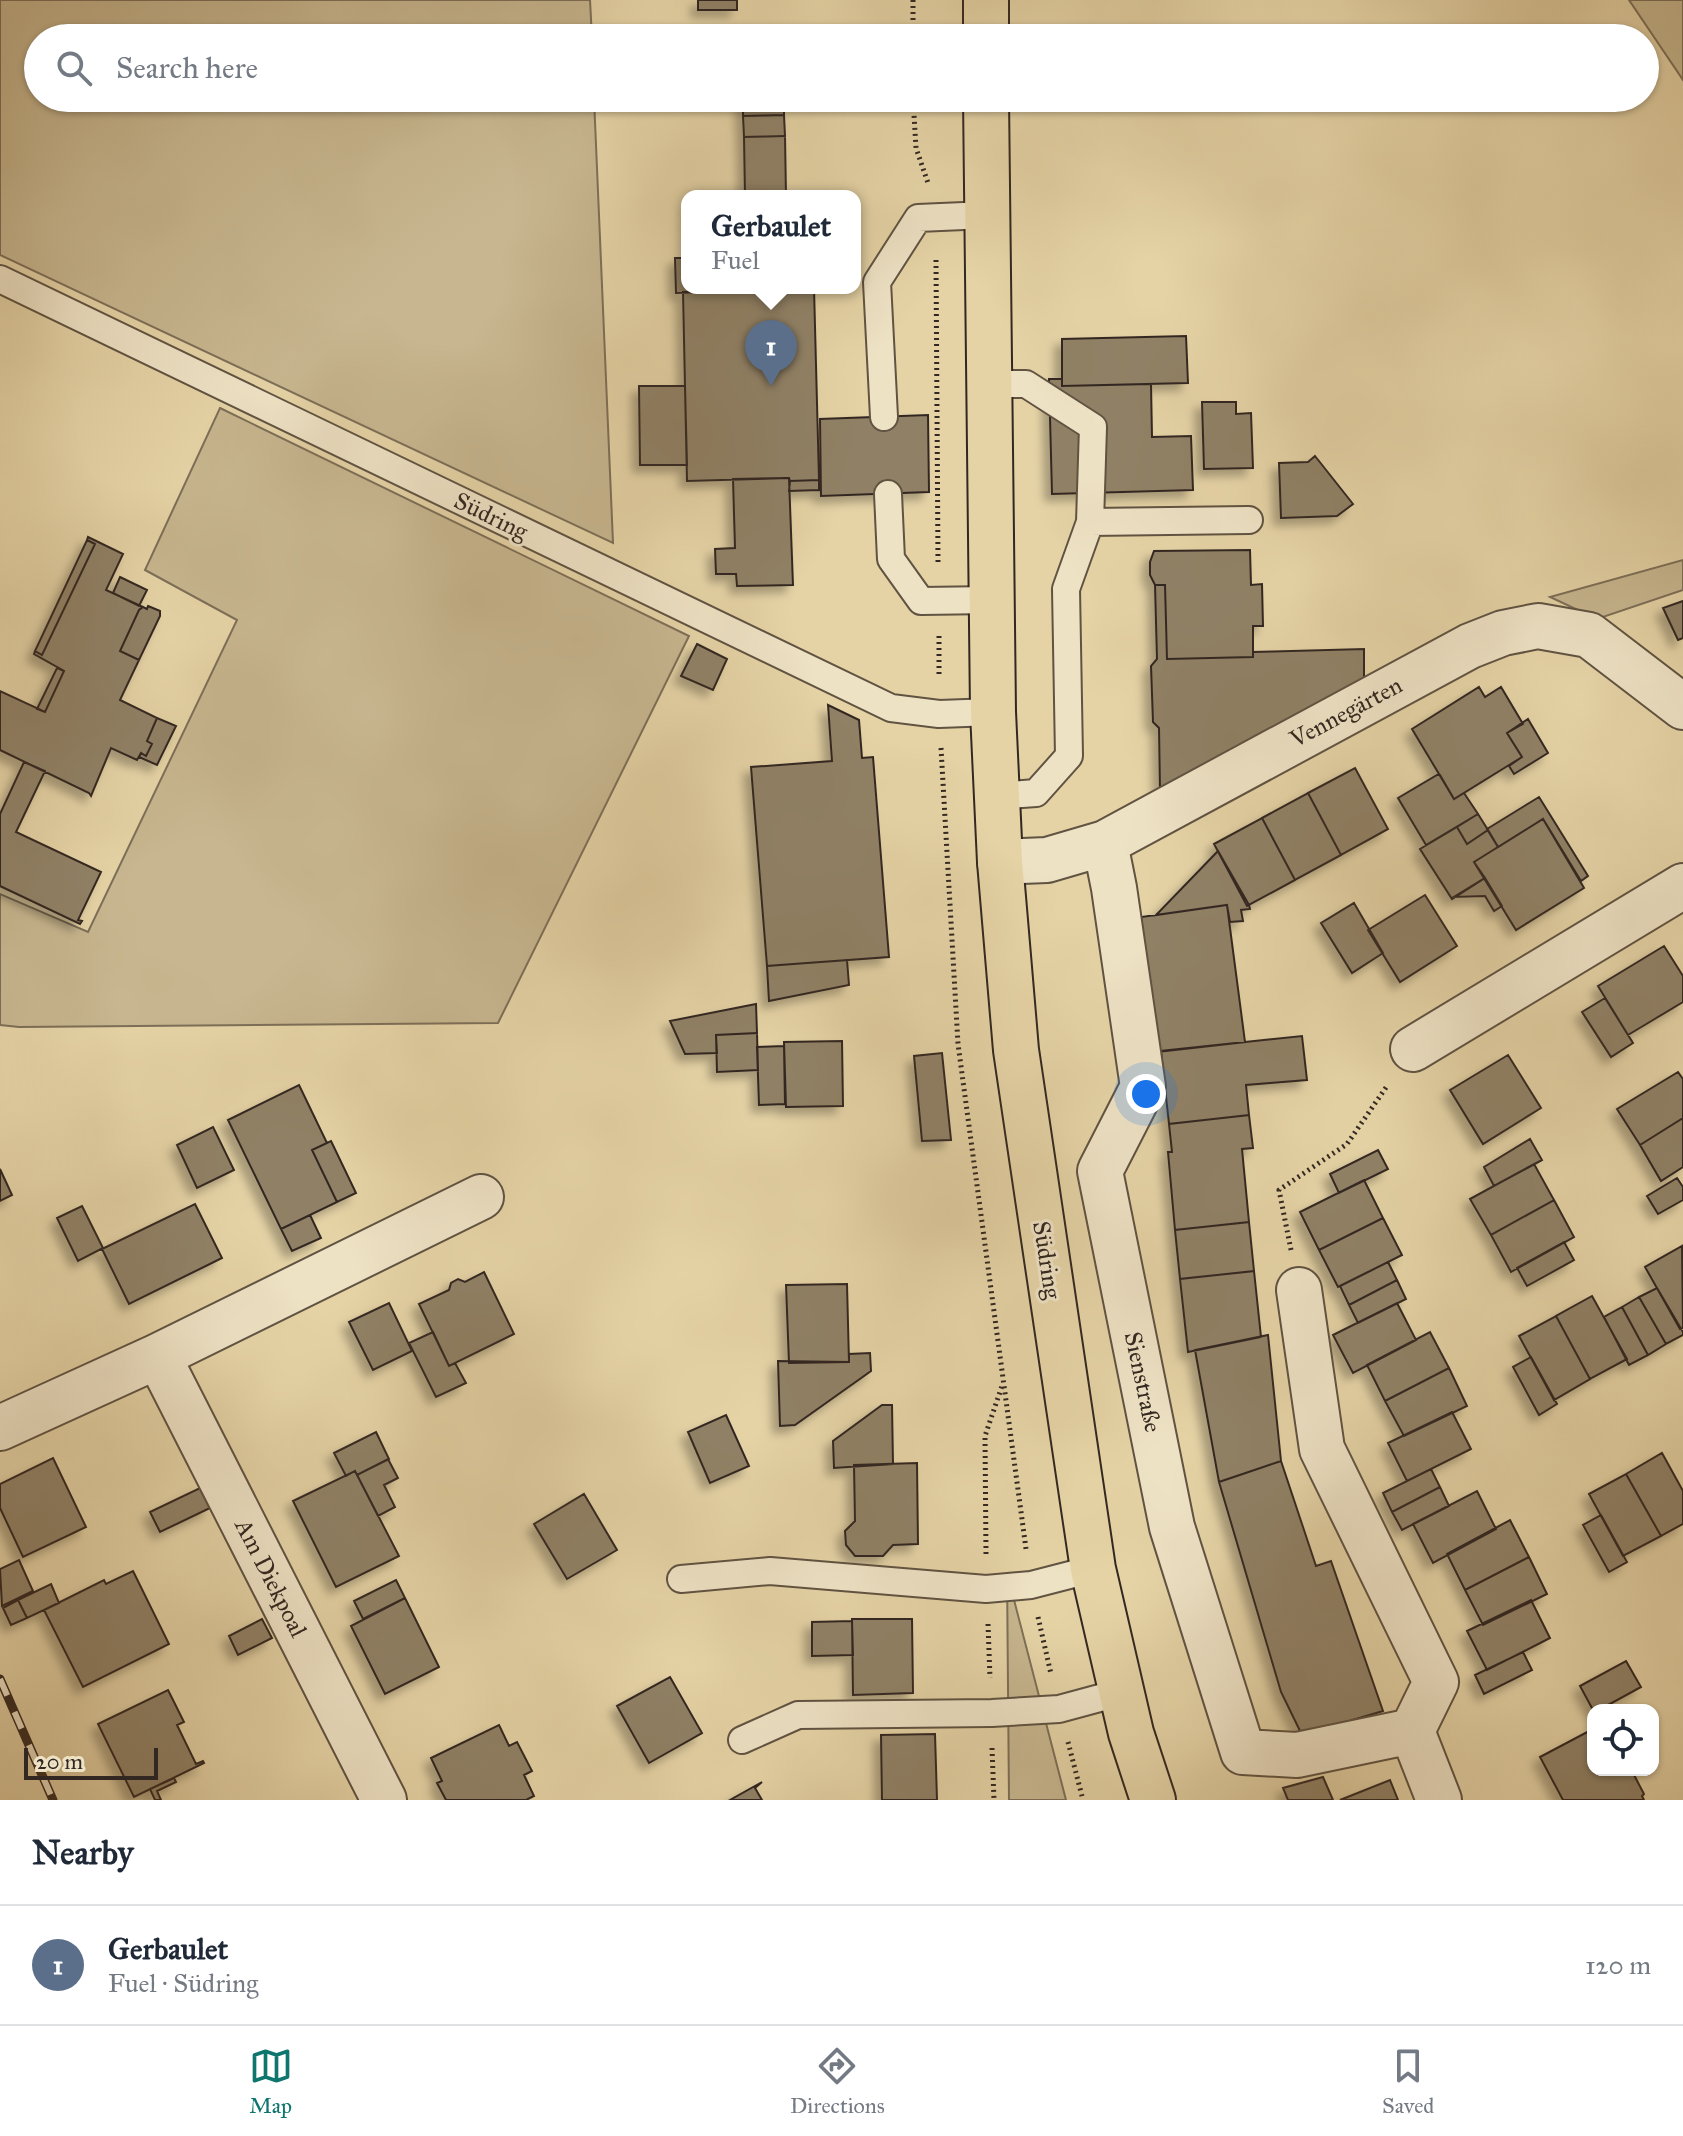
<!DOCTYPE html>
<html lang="en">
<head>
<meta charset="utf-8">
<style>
	:root { --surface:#fff; --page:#f2f2f3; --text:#1f2937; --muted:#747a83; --line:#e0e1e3; --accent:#0f766e }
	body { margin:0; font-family:"IM FELL Great Primer",serif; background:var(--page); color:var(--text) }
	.controls { position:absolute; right:24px; bottom:24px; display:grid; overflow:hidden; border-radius:16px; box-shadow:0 2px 6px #0004 }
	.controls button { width:72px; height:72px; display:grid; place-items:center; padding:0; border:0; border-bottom:2px solid var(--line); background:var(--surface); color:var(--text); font:40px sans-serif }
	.scale { position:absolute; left:24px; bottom:20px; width:134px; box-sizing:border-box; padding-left:8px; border:4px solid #332821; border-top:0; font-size:22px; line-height:28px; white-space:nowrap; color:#332821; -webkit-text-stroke:6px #eee2c5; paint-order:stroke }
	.you { position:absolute; left:1146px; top:1094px; width:28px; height:28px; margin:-20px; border:6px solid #fff; border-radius:50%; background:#1a73e8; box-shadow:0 0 0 12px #1a73e833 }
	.badge { display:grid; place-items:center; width:52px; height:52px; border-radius:50%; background:var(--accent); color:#fff; font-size:26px; font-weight:700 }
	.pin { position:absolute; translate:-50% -66px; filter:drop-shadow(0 2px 4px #0008) }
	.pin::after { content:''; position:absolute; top:42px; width:28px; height:24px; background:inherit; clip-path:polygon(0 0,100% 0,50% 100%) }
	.popup { position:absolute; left:681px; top:190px; width:180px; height:104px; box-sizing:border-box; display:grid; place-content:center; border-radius:16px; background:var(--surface); filter:drop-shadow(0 2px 6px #0005); font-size:26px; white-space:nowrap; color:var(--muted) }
	.popup b { font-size:30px; color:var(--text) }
	.popup::after { content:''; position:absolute; left:50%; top:100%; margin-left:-16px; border:16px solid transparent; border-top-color:var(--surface) }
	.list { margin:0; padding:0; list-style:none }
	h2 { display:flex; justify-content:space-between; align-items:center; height:104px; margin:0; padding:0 32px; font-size:34px }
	h2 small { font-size:26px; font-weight:400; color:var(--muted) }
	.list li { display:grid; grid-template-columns:52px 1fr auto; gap:24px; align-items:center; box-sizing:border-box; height:120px; padding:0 32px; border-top:2px solid var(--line) }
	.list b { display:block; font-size:30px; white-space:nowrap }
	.list p { margin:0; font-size:26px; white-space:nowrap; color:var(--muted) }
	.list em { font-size:26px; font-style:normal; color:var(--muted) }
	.icon { flex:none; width:44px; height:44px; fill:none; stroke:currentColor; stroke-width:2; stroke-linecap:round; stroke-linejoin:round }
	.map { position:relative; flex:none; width:1683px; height:1800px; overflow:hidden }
	.search { position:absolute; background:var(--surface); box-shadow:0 2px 6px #0004; left:24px; right:24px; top:24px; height:88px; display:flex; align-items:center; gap:20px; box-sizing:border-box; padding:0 28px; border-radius:44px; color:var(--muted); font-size:30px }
	.sheet { height:224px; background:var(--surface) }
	nav { display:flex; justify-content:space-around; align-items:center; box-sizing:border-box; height:112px; border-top:2px solid var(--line); background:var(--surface); font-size:22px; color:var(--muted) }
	nav a { display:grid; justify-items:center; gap:4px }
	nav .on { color:var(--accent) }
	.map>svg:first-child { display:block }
	.green { fill:#c7b68f; stroke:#7d6f58; stroke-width:2 }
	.building { fill:#908166; stroke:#332821; stroke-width:2; filter:url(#shadow) }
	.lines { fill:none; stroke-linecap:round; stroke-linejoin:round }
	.lane-casing { stroke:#605342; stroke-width:30 }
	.street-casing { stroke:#605342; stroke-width:48 }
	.primary-casing { stroke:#332821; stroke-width:48 }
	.path { stroke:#332821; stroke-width:5; stroke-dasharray:2 4; stroke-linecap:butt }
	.lane { stroke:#eee2c5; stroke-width:26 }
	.street { stroke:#eee2c5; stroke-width:44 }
	.primary { stroke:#e5d3a6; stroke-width:44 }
	.rail-casing { stroke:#332821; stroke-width:9 }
	.rail { stroke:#eee2c5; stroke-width:6; stroke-dasharray:18; stroke-linecap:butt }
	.labels { text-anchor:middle; stroke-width:6; stroke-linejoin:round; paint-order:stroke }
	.street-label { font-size:24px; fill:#332821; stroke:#eee2c5 }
</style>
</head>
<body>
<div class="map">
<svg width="1683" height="1800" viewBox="0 0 1683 1800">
	<defs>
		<filter id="shadow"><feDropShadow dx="-7" dy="7" stdDeviation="4" flood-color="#0004"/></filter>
	</defs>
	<rect width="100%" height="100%" fill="#e5d3a6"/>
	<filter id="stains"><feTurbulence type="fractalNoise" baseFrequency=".0025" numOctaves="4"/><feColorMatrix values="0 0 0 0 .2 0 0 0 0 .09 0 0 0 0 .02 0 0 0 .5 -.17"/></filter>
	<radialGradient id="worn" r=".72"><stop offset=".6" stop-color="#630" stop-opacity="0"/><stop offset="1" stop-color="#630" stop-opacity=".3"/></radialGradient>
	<path class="green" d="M0,0H590L592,38H38V98H594L613,543L0,255Z
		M1629,0H1683V80Z
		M220,408L689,636L498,1023L19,1027L0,1025V894L88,932L237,620L145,570Z
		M1683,560V590L1597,619L1550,597Z
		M1007,1573L1066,1800H1009Z"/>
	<path class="building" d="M698,0H737V10H698Z
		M743,98H784V115L743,116Z
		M784,115L785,136L744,137L743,116Z
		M785,136L786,196H745L744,137Z
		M675,258H687V288H812L676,293Z
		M814,288L819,480L790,481L789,478L687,481L683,292Z
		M1186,336L1188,383L1062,386V339Z
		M1049,379H1062V386L1151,384L1152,437L1191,436L1193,490L1052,494Z
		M639,386H685L687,465H640Z
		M1202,402H1236V414L1251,413L1253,468L1204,469Z
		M928,415L929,492L821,496L820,419Z
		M1315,456L1353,504L1337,516L1281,518L1279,463L1308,462Z
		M789,478L793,585L737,586L736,574H716L715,549L735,548L733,479Z
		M819,480V490L789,491L790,481Z
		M88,537L123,554L106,590L143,607L139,610L120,651L139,660L120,700L157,718L147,741L152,744L146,756L141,753L137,760L111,748L91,796L89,793L0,750V691L45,712L64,671L34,654L35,651L42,655L95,544L87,540Z
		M87,540L95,544L42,655L35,651Z
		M1250,550L1251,585L1262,584L1263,626H1253V657L1167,659L1165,585H1155L1150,575V562L1154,551Z
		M120,577L147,590L139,606L113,593Z
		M1155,585H1165L1167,659L1253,657V652L1364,649V684L1160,790L1159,728L1153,722L1151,666L1157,659Z
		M1683,601V638L1678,640L1663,608Z
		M148,606L160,611V616L139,660L120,651L139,610L143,607L147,609Z
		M697,644L727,659L713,690L681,676Z
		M57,668L64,671L45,712L37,709Z
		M1479,687L1485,697L1501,687L1523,724L1507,733L1522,757L1454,799L1412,729Z
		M828,705L859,720L862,758L873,757L889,957L767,966L751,767L832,761Z
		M157,718L176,726L157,765L139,757L141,753L146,756L152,744L147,741Z
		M1528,719L1548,753L1514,774L1509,766L1522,757L1507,733Z
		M24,762L45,771L16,832L101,872L78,920L82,921L80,924L0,886V814Z
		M1355,768L1388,829L1341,855L1308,793Z
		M1437,775H1440L1454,799L1464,793L1478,814L1426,845L1398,798Z
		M1308,793L1341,855L1295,880L1262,818Z
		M1539,797L1588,876L1581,881L1543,819L1498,847L1487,829Z
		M1478,814L1488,830L1467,844L1457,827Z
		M1262,818L1295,880L1247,906L1214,844Z
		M1543,819L1584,888L1516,930L1474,862Z
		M1457,827L1467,844L1488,830L1498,847L1474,862L1485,878L1452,899L1420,849Z
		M1218,851L1249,905L1250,909L1241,910L1243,921L1230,922L1227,905L1156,915Z
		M1485,878L1502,906L1494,911L1485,896L1454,897Z
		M1425,895L1457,946L1400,982L1368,930Z
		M1354,903L1383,953L1352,973L1321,923Z
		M1227,905L1245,1042L1158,1052L1141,917Z
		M1664,946L1683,976V1002L1628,1035L1598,986Z
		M847,960L849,985L769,1001L767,966Z
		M1605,998L1633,1043L1611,1057L1582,1012Z
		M756,1004L757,1033L716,1035L717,1053L685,1054L670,1021Z
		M757,1033L758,1070L717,1072L716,1035Z
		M1302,1036L1307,1080L1246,1085L1249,1115L1169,1124L1161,1051Z
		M842,1041L843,1106L786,1107L784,1042Z
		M784,1046L785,1104L759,1105L757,1047Z
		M942,1053L951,1140L922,1141L914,1056Z
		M1508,1055L1541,1108L1483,1144L1450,1090Z
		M1678,1072L1683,1079V1118L1640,1145L1617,1109Z
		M299,1085L327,1143L312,1150L337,1202L281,1229L228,1120Z
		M1249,1115L1253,1148L1242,1149L1249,1222L1175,1230L1168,1152H1172L1169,1124Z
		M1683,1118V1167L1661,1181L1640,1145Z
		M213,1127L234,1170L197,1188L177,1145Z
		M1530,1139L1542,1160L1494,1186L1484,1167Z
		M331,1141L356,1193L337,1202L312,1150Z
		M1378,1150L1388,1169L1339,1193L1330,1174Z
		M1534,1164L1554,1200L1491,1235L1470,1199Z
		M0,1169L12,1195L0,1201Z
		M1677,1178L1683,1187V1200L1658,1214L1647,1196Z
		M1364,1180L1383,1218L1319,1250L1300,1212Z
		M1554,1200L1574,1237L1511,1272L1491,1235Z
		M195,1204L222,1258L129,1304L102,1249Z
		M82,1206L103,1248L78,1261L57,1218Z
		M310,1215L321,1238L292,1251L281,1229Z
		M1383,1218L1402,1255L1338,1287L1319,1250Z
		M1249,1222L1254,1271L1180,1279L1175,1230Z
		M1564,1242L1574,1260L1527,1286L1517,1268Z
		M1682,1246L1683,1328L1680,1329L1645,1267Z
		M1388,1262L1397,1280L1349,1305L1340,1286Z
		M1254,1271L1261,1337L1188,1352L1180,1279Z
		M484,1272L514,1334L449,1366L419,1304L449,1290L451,1283L458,1279L465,1282Z
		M1397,1280L1406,1299L1358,1323L1349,1305Z
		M847,1284L849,1362L789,1363L786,1285Z
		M1657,1288L1683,1332V1335L1666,1344L1639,1297Z
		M1592,1296L1627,1359L1590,1379L1556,1316Z
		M1639,1297L1666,1344L1648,1355L1622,1307Z
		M389,1303L412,1351L373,1370L349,1322Z
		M1397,1303L1416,1340L1353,1373L1333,1335Z
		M1622,1307L1648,1355L1629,1365L1604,1317Z
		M1556,1316L1590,1379L1554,1400L1519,1336Z
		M433,1332L449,1366L455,1363L466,1383L436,1397L409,1343Z
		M1430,1332L1449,1368L1385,1401L1367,1365Z
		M1268,1335L1281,1461L1219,1482L1195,1350Z
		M870,1353L871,1371L795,1425L780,1426L778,1361L849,1362V1354Z
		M1531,1357L1557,1404L1539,1415L1513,1367Z
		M1449,1368L1467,1406L1404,1436L1385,1401Z
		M882,1405H892L893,1464L834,1468L833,1441Z
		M1452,1412L1471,1449L1407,1481L1388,1443Z
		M726,1415L749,1466L710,1483L688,1432Z
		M376,1432L389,1459L357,1475L355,1471L346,1476L334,1453Z
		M1662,1453L1683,1491V1524L1661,1536L1626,1474Z
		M53,1458L86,1527L23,1557L0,1508V1484Z
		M388,1459L398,1478L384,1485L395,1507L378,1516L357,1475Z
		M1281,1461L1316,1566L1331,1561L1383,1711L1302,1735L1281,1692L1219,1482Z
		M917,1463L918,1544L893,1545L883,1556H855L846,1545L845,1531L855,1521L854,1465Z
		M1431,1469L1440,1487L1392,1512L1383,1493Z
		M355,1471L399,1556L336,1587L293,1501Z
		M1626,1474L1661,1536L1623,1556L1589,1494Z
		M1440,1487L1449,1506L1402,1530L1392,1512Z
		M200,1488L210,1508L160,1532L150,1512Z
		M1477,1491L1496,1529L1433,1563L1413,1524Z
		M584,1494L617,1550L567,1579L534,1524Z
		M1601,1515L1627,1562L1609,1572L1583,1525Z
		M1510,1520L1529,1557L1465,1590L1447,1554Z
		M1529,1557L1547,1594L1483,1625L1465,1590Z
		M19,1560L33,1591L2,1606L0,1569Z
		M133,1571L169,1644L83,1687L44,1610L104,1580L106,1584Z
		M396,1580L405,1598L363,1619L354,1601Z
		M51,1584L59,1603L27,1618L18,1600Z
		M405,1598L439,1667L385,1694L351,1626Z
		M18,1600L27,1618L11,1625L3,1608Z
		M1531,1600L1550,1638L1487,1670L1467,1631Z
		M262,1619L272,1638L238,1655L229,1636Z
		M852,1619H912L913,1693L853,1695Z
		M852,1621L853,1655L812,1656V1622Z
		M1523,1652L1532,1670L1484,1694L1475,1675Z
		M1626,1661L1641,1687L1599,1710H1593L1580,1686Z
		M670,1677L702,1733L649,1763L617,1706Z
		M168,1690L184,1722L177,1725L196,1764L203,1761L204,1763L134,1797L98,1724Z
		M499,1725L509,1746L517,1742L532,1771L524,1775L534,1796L526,1800H446L437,1783L442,1781L431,1758Z
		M1593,1729V1770L1632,1771L1644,1794L1642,1796L1644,1800H1563L1540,1757Z
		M935,1734L937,1800H882L881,1735Z
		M1323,1777L1333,1800H1288L1283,1788Z
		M174,1778L176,1782L157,1791L161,1800H155L150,1789Z
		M1390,1780L1398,1800H1340Z
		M762,1782L755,1788L762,1800H730Z"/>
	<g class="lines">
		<defs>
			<path id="lane" d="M0,279L891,708L939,714L993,712
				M989,384H1026L1093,427L1090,522L1066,589L1069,756L1036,793L997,796
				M884,417L877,282L918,218L987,215
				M888,494L891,559L921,601L992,600
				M1090,522L1249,520
				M681,1579L770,1571L986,1589L1031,1585L1093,1569
				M742,1740L798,1715L992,1713L1059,1709L1122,1692"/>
			<path id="street" d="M1105,843L1114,888L1143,1087L1100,1171L1172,1527L1243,1752L1297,1755L1412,1731
				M1000,862L1047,860L1105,843L1470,646L1503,633L1538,626L1589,635L1683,707
				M1413,1049L1683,886
				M1299,1290L1322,1449L1436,1682L1412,1731L1439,1800
				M158,1356L481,1197
				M0,1428L158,1356L384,1800"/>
			<path id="primary" d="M986,0V38
				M986,98L993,712L1000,862L1016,1050L1093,1569L1131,1733L1153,1800"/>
		</defs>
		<use href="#lane" class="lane-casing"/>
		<use href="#street" class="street-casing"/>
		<use href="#primary" class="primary-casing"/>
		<path class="path" d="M913,0V38
			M913,98L916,148L928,183
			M936,260L938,562
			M939,636V678
			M941,748L958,1044L1026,1549
			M1291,1250L1279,1190L1347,1144L1387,1086
			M986,1554L985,1436L1003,1383
			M1038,1617L1051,1674
			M988,1624L990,1678
			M1068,1742L1083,1800
			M992,1748L994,1800"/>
		<use href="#lane" class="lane"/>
		<use href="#street" class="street"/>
		<use href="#primary" class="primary"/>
		<defs>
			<path id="rail" d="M0,1679L53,1800"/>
		</defs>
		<use href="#rail" class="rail-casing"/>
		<use href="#rail" class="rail"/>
	</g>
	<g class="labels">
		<g class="street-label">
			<text transform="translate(491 516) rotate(26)" y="8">Südring</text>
			<text transform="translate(1346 712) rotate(-28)" y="8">Vennegärten</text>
			<text transform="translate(1047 1260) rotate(81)" y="8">Südring</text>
			<text transform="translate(1143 1382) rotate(78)" y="8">Sienstraße</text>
			<text transform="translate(271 1578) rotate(63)" y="8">Am Diekpoal</text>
		</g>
	</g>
	<rect width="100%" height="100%" filter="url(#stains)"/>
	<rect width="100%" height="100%" fill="url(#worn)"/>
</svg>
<div class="controls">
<button><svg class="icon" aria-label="locate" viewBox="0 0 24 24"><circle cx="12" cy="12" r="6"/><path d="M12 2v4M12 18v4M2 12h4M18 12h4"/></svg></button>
</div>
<div class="scale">20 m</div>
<div class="you"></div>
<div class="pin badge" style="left:771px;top:386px;background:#5c6f8a">1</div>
<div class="popup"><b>Gerbaulet</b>Fuel</div>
<div class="search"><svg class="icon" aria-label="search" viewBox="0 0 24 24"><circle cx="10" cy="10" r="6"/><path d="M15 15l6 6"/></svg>Search here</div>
</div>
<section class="sheet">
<h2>Nearby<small></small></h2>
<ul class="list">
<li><span class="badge" style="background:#5c6f8a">1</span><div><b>Gerbaulet</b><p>Fuel · Südring</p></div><em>120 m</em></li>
</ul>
</section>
<nav>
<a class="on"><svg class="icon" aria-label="map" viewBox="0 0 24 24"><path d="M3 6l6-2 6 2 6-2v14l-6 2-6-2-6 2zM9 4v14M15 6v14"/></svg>Map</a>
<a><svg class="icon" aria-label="directions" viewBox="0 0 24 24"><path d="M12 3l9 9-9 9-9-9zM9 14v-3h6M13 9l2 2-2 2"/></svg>Directions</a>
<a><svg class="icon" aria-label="saved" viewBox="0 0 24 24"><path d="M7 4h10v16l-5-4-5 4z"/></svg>Saved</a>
</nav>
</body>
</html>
